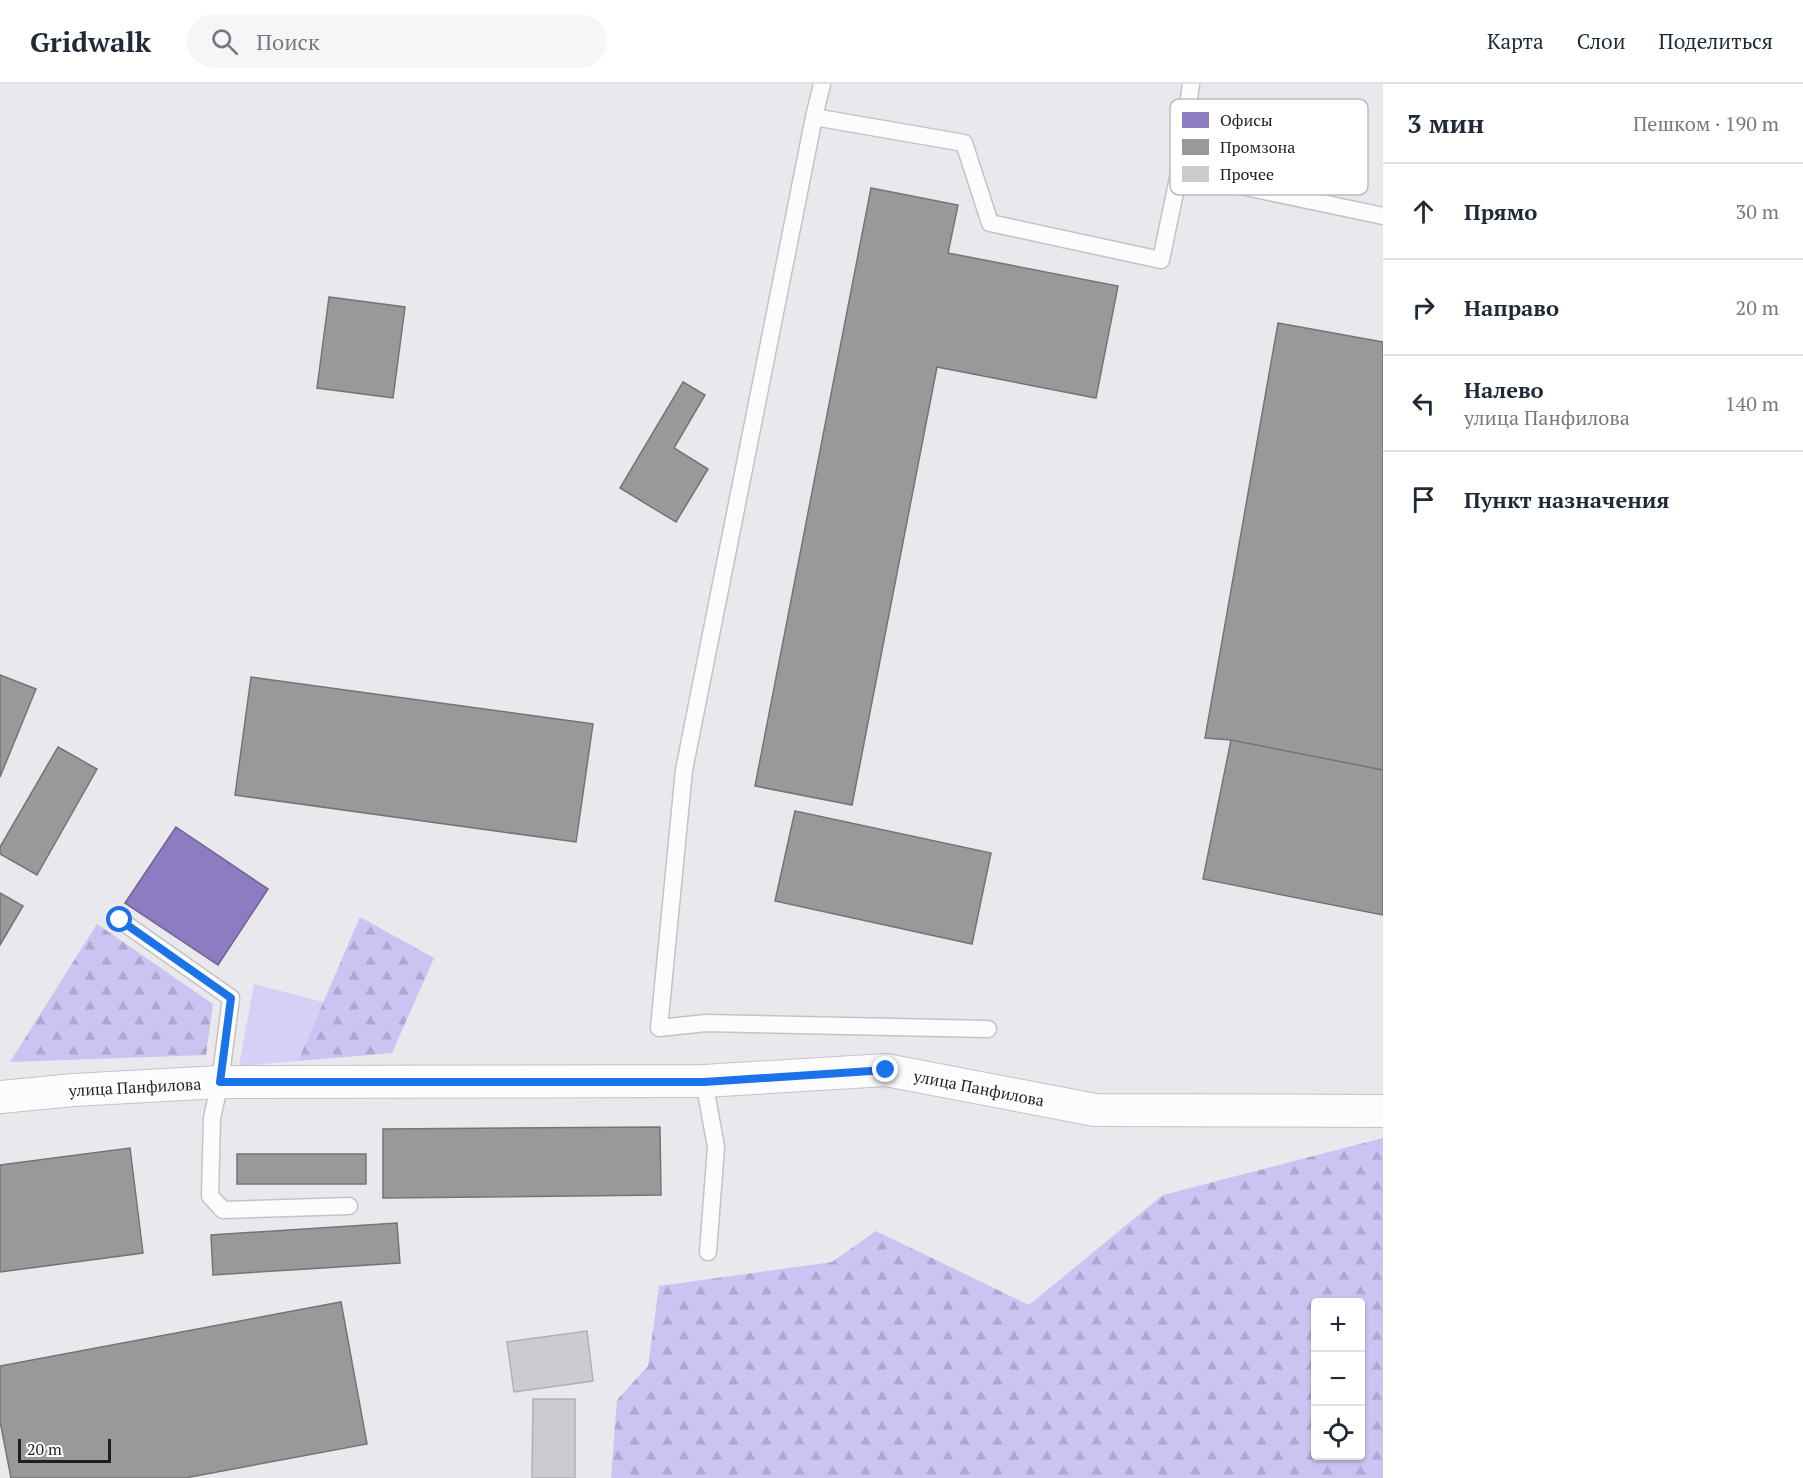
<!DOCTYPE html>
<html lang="ru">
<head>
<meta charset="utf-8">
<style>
	:root { --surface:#fff; --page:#f6f6f7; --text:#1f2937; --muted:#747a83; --line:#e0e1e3 }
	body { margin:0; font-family:"PT Serif",serif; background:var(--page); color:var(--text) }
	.controls { position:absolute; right:18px; bottom:18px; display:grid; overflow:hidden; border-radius:6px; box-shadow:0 2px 4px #0004 }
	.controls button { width:54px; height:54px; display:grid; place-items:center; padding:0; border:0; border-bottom:2px solid var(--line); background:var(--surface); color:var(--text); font:30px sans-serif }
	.scale { position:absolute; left:18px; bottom:15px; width:93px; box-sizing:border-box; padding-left:6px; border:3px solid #1f1f22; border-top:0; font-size:16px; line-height:21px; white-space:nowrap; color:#1f1f22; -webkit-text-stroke:4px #fff; paint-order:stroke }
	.stop { position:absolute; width:18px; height:18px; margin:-14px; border:4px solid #1a73e8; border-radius:50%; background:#fff }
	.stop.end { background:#1a73e8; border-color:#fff; box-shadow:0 2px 6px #0008 }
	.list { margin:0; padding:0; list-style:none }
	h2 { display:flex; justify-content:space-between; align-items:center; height:78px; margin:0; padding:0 24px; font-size:26px }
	h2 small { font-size:20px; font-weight:400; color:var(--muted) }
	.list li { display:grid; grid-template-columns:39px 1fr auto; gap:18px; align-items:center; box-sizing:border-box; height:96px; padding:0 24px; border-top:2px solid var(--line) }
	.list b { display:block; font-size:22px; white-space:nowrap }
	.list p { margin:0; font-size:20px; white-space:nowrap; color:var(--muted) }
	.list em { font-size:20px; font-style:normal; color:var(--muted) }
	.icon { flex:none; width:33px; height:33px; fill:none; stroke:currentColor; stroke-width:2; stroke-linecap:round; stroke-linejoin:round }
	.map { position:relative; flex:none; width:1383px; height:1394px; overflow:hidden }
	header { display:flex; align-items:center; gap:36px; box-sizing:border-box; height:84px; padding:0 30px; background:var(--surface); border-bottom:2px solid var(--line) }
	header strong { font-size:28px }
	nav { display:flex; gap:33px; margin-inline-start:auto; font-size:21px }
	.search { width:420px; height:54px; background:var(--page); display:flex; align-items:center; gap:15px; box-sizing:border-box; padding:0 21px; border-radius:33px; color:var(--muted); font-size:22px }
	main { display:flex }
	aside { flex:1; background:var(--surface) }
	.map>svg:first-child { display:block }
	.green { fill:#d6d0f6 }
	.forest { fill:url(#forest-firs); fill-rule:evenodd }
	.offices { fill:#8e7cc3; stroke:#6d6093; stroke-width:1.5 }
	.industry { fill:#999; stroke:#747475; stroke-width:1.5 }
	.building { fill:#ccccd0; stroke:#b0b0b3; stroke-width:1.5 }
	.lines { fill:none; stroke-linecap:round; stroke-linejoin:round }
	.service-casing { stroke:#c3c3c7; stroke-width:19 }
	.minor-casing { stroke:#c3c3c7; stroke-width:34 }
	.service { stroke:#fcfcfc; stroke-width:16 }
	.minor { stroke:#fcfcfc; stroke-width:32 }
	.route { stroke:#1a73e8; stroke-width:8 }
	.labels { text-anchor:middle; stroke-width:6; stroke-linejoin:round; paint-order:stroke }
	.street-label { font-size:16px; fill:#1f1f22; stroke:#fff }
	.key { fill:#fff; stroke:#bcbcbd; stroke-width:1.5 }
	.key-label { font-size:16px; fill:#1f1f22 }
</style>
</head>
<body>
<header>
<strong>Gridwalk</strong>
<div class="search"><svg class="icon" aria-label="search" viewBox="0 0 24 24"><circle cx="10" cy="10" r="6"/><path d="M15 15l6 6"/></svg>Поиск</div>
<nav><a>Карта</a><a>Слои</a><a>Поделиться</a></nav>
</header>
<main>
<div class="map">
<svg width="1383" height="1394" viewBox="0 0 1383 1394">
	<defs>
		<pattern id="forest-firs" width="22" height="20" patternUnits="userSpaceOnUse" patternTransform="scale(1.5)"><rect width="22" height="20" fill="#cbc3f2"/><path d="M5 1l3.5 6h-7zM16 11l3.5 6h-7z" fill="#aea7cf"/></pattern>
	</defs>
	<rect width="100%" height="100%" fill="#e8e8ed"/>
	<path class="green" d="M254,900L323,918L298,977L239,982Z"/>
	<path class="forest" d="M360,833L434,874L392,969L298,977Z
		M97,840L213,920L206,971L10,978Z
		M1383,1054V1394H611L617,1316L648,1282L659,1202L832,1178L876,1147L1029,1221L1163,1111ZM1316,1218H1360V1372H1316Z"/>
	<path class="offices" d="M176,743L268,805L218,881L125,819Z"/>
	<path class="industry" d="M871,104L958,121L948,169L1118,202L1096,314L937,283L852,721L755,702Z
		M329,213L405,223L393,314L317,304Z
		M1278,239L1383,258V686L1231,656L1205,654Z
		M683,298L705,311L674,364L708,385L676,438L620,404Z
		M0,591L36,605L0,693Z
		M251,593L593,640L576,758L235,711Z
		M1231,656L1383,686V831L1203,795Z
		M58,663L97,685L37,791L0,770V763Z
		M795,727L991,769L972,860L775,817Z
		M0,809L23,822L0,861Z
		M660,1043L661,1111L383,1114V1045Z
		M130,1064L143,1169L0,1188V1081Z
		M237,1070H366V1100H237Z
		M397,1139L400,1179L213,1191L211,1151Z
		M341,1218L367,1360L185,1394H11L0,1337V1282Z"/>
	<path class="building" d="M587,1247L593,1297L514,1308L507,1258Z
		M533,1315H575V1394H532Z"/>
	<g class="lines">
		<defs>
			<path id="service" d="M822,0L814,33L964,59L990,139L1161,176L1179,89
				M1191,0L1179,89L1383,132
				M814,33L684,686L659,944L706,939L988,945
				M120,836L231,914L220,998L212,1034L210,1112L223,1126L349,1122
				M704,997L716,1063L708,1168"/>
			<path id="minor" d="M0,1013L74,1006L220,998L704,997L886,986L1095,1026L1383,1027"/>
		</defs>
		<use href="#service" class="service-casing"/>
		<use href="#minor" class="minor-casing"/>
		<use href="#service" class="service"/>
		<use href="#minor" class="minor"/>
	</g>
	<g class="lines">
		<path class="route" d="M120,836L231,914L220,998H704L886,986"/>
	</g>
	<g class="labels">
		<g class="street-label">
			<text transform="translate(135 1003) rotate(-3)" y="6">улица Панфилова</text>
			<text transform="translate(979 1004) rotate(11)" y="6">улица Панфилова</text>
		</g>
	</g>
	<rect x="1170" y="15" width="198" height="96" rx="9" class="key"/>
	<rect x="1182" y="28" width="27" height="16" fill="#8e7cc3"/>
	<rect x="1182" y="55" width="27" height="16" fill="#999"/>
	<rect x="1182" y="82" width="27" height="16" fill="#ccccd0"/>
	<g class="key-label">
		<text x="1220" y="42">Офисы</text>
		<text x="1220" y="69">Промзона</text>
		<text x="1220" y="96">Прочее</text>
	</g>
</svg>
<div class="controls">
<button>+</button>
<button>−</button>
<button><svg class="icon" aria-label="locate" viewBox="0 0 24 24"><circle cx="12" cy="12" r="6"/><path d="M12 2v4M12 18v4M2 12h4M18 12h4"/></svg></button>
</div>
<div class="scale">20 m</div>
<div class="stop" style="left:120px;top:836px"></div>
<div class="stop end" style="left:886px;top:986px"></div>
</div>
<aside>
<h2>3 мин<small>Пешком · 190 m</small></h2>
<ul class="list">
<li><svg class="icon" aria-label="ahead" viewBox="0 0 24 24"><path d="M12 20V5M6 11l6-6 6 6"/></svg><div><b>Прямо</b></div><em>30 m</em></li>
<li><svg class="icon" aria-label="right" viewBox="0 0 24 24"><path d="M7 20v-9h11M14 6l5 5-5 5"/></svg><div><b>Направо</b></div><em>20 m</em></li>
<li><svg class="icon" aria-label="left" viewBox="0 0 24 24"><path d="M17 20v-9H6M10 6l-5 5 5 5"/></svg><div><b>Налево</b><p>улица Панфилова</p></div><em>140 m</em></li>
<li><svg class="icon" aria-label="arrive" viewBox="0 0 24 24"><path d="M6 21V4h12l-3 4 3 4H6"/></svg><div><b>Пункт назначения</b></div></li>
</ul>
</aside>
</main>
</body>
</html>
